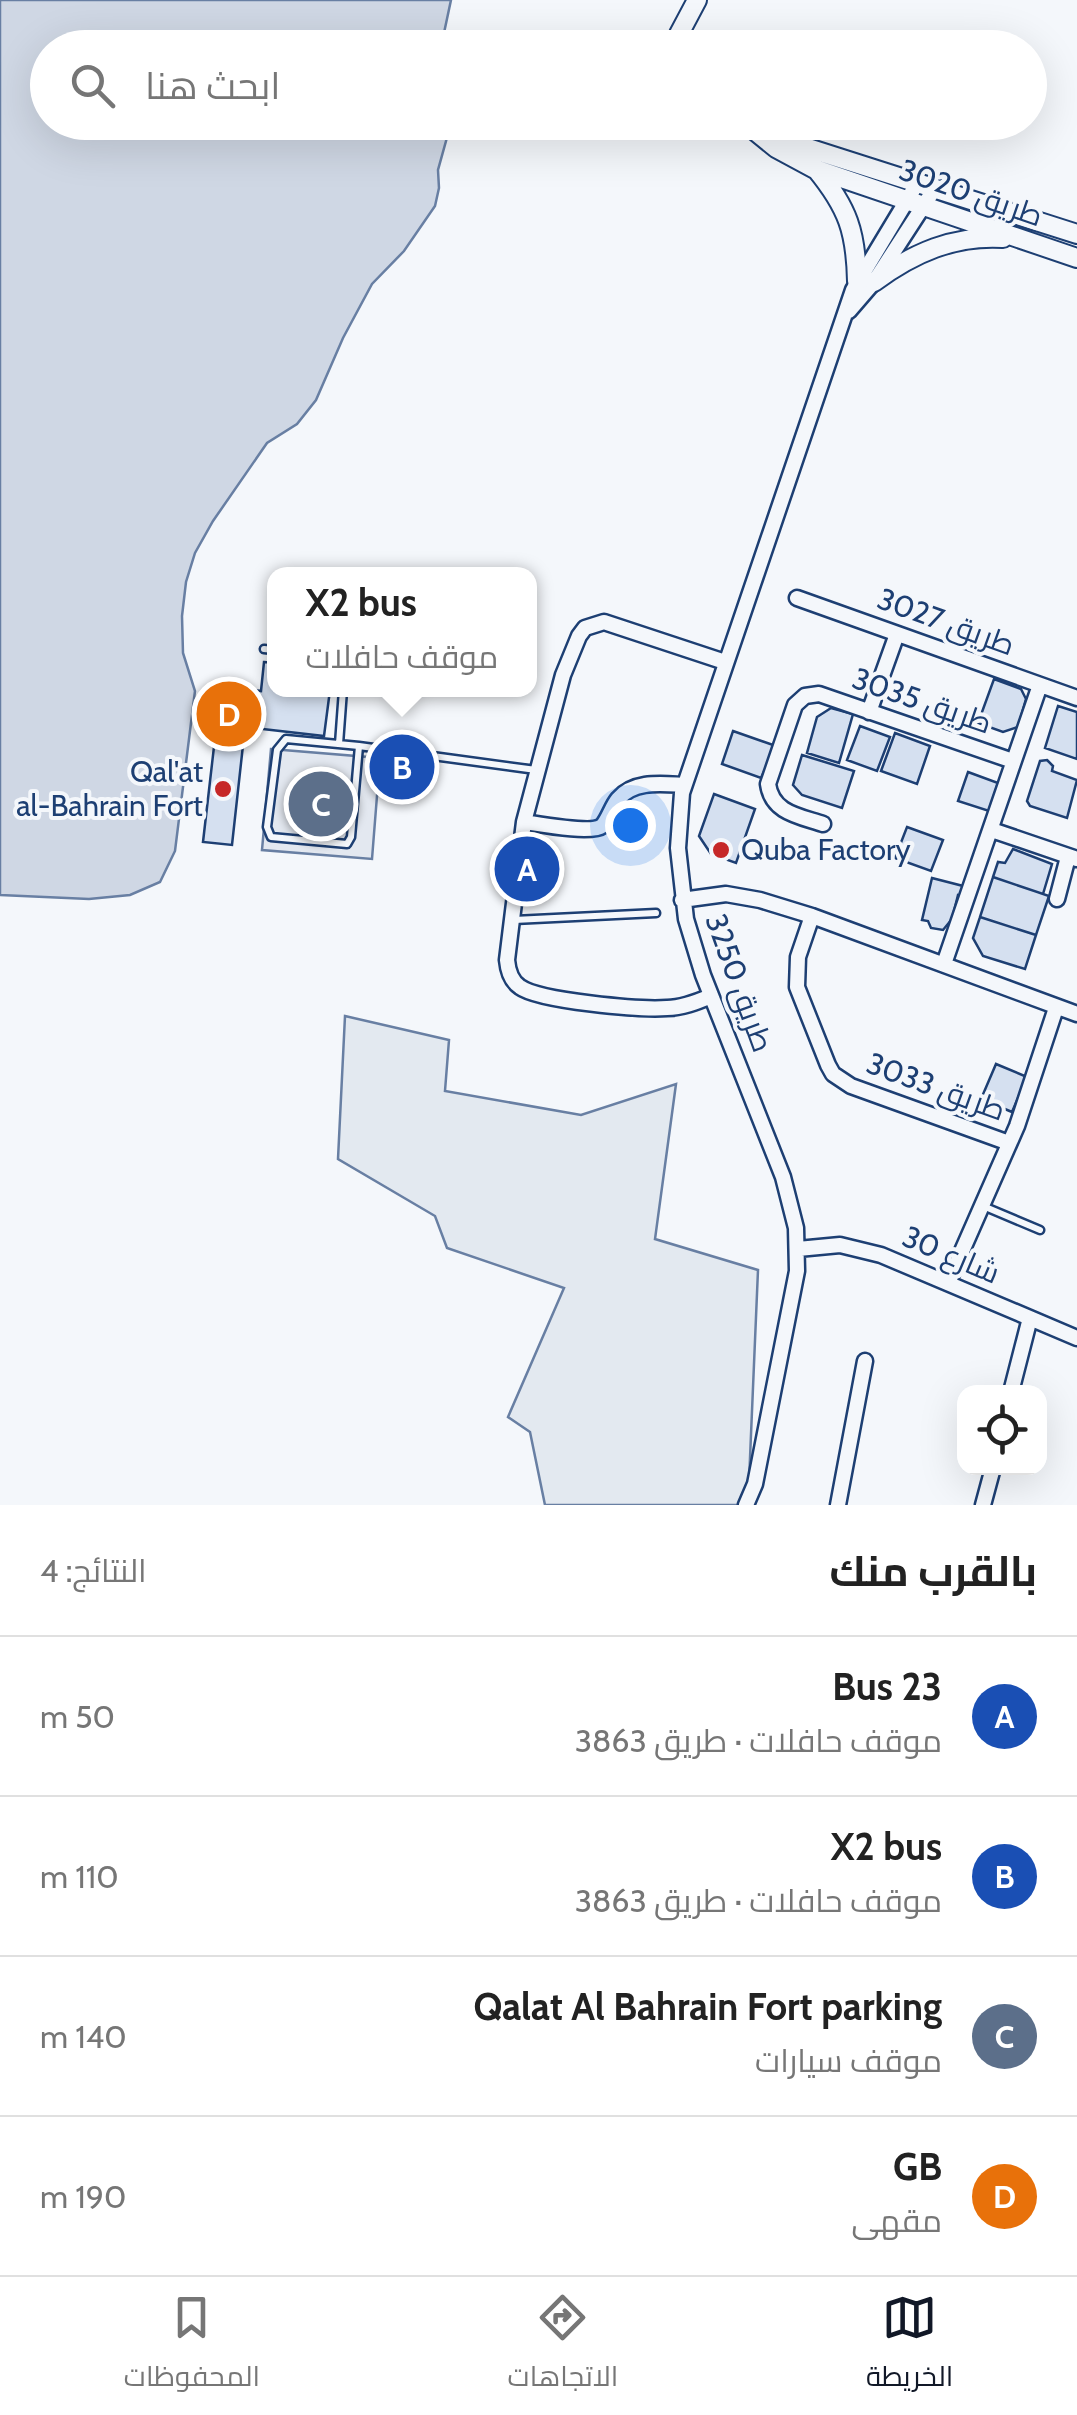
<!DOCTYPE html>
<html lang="ar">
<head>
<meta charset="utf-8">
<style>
	:root { --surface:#fff; --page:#f6f6f6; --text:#222; --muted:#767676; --line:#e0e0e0; --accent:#111827 }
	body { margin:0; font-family:Cabin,Cairo,sans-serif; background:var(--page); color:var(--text); direction:rtl }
	.controls { position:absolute; right:30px; bottom:30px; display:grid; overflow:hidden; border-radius:20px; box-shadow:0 10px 40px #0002 }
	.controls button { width:90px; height:90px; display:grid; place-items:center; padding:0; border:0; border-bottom:2px solid var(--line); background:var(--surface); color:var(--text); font:50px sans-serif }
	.you { position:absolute; left:630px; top:825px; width:35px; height:35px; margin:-25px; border:8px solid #fff; border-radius:50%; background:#1a73e8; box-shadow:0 0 0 15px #1a73e833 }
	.badge { display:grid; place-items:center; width:65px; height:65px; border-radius:50%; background:var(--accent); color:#fff; font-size:32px; font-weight:700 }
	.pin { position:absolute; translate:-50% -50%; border:5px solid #fff; box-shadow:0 2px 10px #0006 }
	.popup { position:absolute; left:267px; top:567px; width:270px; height:130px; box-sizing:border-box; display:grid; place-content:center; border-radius:20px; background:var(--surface); filter:drop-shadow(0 2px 8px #0005); font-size:32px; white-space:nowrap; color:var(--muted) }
	.popup b { font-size:38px; color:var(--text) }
	.popup::after { content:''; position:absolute; left:50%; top:100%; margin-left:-20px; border:20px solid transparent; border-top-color:var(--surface) }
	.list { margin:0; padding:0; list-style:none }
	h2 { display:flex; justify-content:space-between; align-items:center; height:130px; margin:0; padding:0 40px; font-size:42px }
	h2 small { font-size:32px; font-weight:400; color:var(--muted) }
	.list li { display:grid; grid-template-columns:65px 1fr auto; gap:30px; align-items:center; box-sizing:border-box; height:160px; padding:0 40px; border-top:2px solid var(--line) }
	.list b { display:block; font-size:38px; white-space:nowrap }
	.list p { margin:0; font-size:32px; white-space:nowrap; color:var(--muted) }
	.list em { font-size:32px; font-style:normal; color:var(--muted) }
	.icon { flex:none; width:55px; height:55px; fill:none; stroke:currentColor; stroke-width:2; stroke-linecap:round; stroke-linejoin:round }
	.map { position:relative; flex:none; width:1077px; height:1505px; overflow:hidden; direction:ltr }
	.search { position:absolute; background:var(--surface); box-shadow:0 10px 40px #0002; left:30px; right:30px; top:30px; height:110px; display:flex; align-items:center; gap:25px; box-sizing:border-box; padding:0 35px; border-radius:55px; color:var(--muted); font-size:38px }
	.sheet { height:770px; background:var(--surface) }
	nav { display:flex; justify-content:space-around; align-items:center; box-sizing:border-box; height:140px; border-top:2px solid var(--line); background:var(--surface); font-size:28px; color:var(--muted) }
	nav a { display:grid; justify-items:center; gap:5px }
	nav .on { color:var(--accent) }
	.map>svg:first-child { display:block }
	.green { fill:#e3e9f0; stroke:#687fa3; stroke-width:2.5 }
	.parking { fill:#e3e8f0; stroke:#687fa3; stroke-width:2.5 }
	.water { fill:#cfd7e4; stroke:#687fa3; stroke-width:2.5 }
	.building { fill:#d5e0f0; stroke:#1d3f73; stroke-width:2.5 }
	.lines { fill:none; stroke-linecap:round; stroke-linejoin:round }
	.service-casing { stroke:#1d3f73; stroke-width:11 }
	.minor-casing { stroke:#1d3f73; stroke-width:19 }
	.tertiary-casing { stroke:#1d3f73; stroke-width:22 }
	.service { stroke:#f4f7fb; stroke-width:6 }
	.minor { stroke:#f4f7fb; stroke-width:14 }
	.tertiary { stroke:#f4f7fb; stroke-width:18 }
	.poi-dot { fill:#c62828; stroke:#f4f7fb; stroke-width:4 }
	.labels { text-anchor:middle; stroke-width:8; stroke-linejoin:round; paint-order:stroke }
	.street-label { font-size:30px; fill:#1d3f73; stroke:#f4f7fb }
	.poi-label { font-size:30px; fill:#1d3f73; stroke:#f4f7fb; text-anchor:end }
</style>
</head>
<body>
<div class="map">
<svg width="1077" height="1505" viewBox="0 0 1077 1505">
	<rect width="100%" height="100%" fill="#f4f7fb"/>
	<path class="green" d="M345,1016L449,1040L445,1091L581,1115L676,1084L655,1239L758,1270L748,1505H545L530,1432L508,1417L564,1288L447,1248L435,1216L338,1159Z"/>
	<path class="parking" d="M271,749L380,758L372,859L262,850Z"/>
	<path class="water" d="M0,0H451L441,47L48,48V122L451,123L438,170L439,188L435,206L404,251L372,284L343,338L316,400L297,424L267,443L213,521L195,553L186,582L182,616L183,653L195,691L175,851L160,882L130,895L89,899L0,895Z"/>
	<path class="building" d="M264,662L274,663V690H330L324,736L245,727L232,845L203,842L221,686L261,691Z
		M994,679L1021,689L1026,699L1018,727L1003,732L978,723Z
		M1058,706L1077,712V759L1045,748Z
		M831,708L853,714L839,763L807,753L817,717Z
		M860,726L890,737L877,771L847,760Z
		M733,731L776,746L761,778L722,764Z
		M895,733L930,746L917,784L881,771Z
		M802,755L854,771L842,808L802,795L793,785Z
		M1047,760L1053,766L1052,771L1077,780L1067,818L1030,806L1027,801L1040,761Z
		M968,772L998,783L989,811L958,801Z
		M714,794L755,809L736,863L711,854L699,836Z
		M907,827L943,840L931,871L895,858Z
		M1013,849L1052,864L1043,894L993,877L998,862L1005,863Z
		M993,877L1049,896L1036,935L980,917Z
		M932,878L967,887L965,897L958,895L952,919L943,930L931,928L928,921L922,920Z
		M980,917L1036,935L1025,969L983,956L973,938Z
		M996,1064L1027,1077L1012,1112L981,1099Z"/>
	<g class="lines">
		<defs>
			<path id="service" d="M264,649L274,650
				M339,744L343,690
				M359,746L351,837L347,844L271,837L267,827L277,750L286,739L359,746L536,770
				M514,920L656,913
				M983,1206L1040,1230"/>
			<path id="minor" d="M849,311L874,282L935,188
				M797,598L1077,698
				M869,712L897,634
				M524,822C538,824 592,834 602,826C608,820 612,806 618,799C634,780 662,784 684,785
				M823,824C799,816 772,813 768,784L795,705L805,696L819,694L1013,761
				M992,830L1077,859
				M1057,899L1068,857
				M682,900L726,894L760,900L812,916L1077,1014
				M812,916L798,957L797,987L828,1065L833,1074L851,1086L1009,1143
				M944,964L1040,685
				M711,996C697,1002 682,1008 667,1008C641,1010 539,1001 520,987C511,981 508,971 507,960L524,822L563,675L579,636L585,628L604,622L725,662
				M798,1249L840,1245L881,1255L1077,1338
				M948,1283L1017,1126L1056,1008
				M1011,1392L1030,1318
				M746,1505L755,1484L797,1271L796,1228L783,1177L703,975L686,919L678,848L682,793L853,290L918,182
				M838,1505L865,1361
				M983,1505L993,1468"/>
			<path id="tertiary" d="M677,48L679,34L697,0
				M744,122L776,148L815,169L1077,258
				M764,131L808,148L1077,234
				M816,169C848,208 856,232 857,281
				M874,282C913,253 954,235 1003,238"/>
		</defs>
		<use href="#service" class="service-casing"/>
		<use href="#minor" class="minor-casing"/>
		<use href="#tertiary" class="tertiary-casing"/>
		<use href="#service" class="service"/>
		<use href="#minor" class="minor"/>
		<use href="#tertiary" class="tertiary"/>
	</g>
	<g class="poi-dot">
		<circle cx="223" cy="789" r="10"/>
		<circle cx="721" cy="850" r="10"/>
	</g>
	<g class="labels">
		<g class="street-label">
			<text transform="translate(971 193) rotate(19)" y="10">طريق 3020</text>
			<text transform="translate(946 622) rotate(20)" y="10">طريق 3027</text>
			<text transform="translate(922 701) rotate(19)" y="10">طريق 3035</text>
			<text transform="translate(739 983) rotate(70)" y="10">طريق 3250</text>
			<text transform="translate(936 1087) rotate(20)" y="10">طريق 3033</text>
			<text transform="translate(951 1255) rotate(23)" y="10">شارع 30</text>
		</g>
		<g class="poi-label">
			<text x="203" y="782">Qal'at<tspan x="203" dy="34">al-Bahrain Fort</tspan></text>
			<text x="741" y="860" text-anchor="start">Quba Factory</text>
		</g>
	</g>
</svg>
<div class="controls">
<button><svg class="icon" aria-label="locate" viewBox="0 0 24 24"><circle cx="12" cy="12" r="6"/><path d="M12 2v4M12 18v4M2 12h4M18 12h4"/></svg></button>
</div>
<div class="you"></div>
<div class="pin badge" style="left:527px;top:869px;background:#1a4fb4">A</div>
<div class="pin badge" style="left:402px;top:767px;background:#1a4fb4">B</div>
<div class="popup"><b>X2 bus</b>موقف حافلات</div>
<div class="pin badge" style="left:321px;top:804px;background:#5c6f8a">C</div>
<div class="pin badge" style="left:229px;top:714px;background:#e8710a">D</div>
<div class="search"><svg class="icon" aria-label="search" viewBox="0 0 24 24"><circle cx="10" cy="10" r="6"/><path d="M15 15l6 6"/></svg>ابحث هنا</div>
</div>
<section class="sheet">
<h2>بالقرب منك<small>النتائج: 4</small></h2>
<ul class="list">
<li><span class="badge" style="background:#1a4fb4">A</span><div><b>Bus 23</b><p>موقف حافلات · طريق 3863</p></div><em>50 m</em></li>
<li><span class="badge" style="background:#1a4fb4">B</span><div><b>X2 bus</b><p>موقف حافلات · طريق 3863</p></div><em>110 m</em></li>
<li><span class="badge" style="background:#5c6f8a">C</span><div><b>Qalat Al Bahrain Fort parking</b><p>موقف سيارات</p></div><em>140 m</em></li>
<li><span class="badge" style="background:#e8710a">D</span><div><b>GB</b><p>مقهى</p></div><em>190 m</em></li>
</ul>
</section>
<nav>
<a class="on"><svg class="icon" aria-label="map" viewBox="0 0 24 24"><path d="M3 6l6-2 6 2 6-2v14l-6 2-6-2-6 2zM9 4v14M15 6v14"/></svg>الخريطة</a>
<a><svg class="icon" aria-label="directions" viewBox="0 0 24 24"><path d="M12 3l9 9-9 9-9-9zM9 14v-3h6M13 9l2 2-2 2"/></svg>الاتجاهات</a>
<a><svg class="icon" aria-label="saved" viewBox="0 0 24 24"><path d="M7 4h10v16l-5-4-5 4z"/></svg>المحفوظات</a>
</nav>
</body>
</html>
